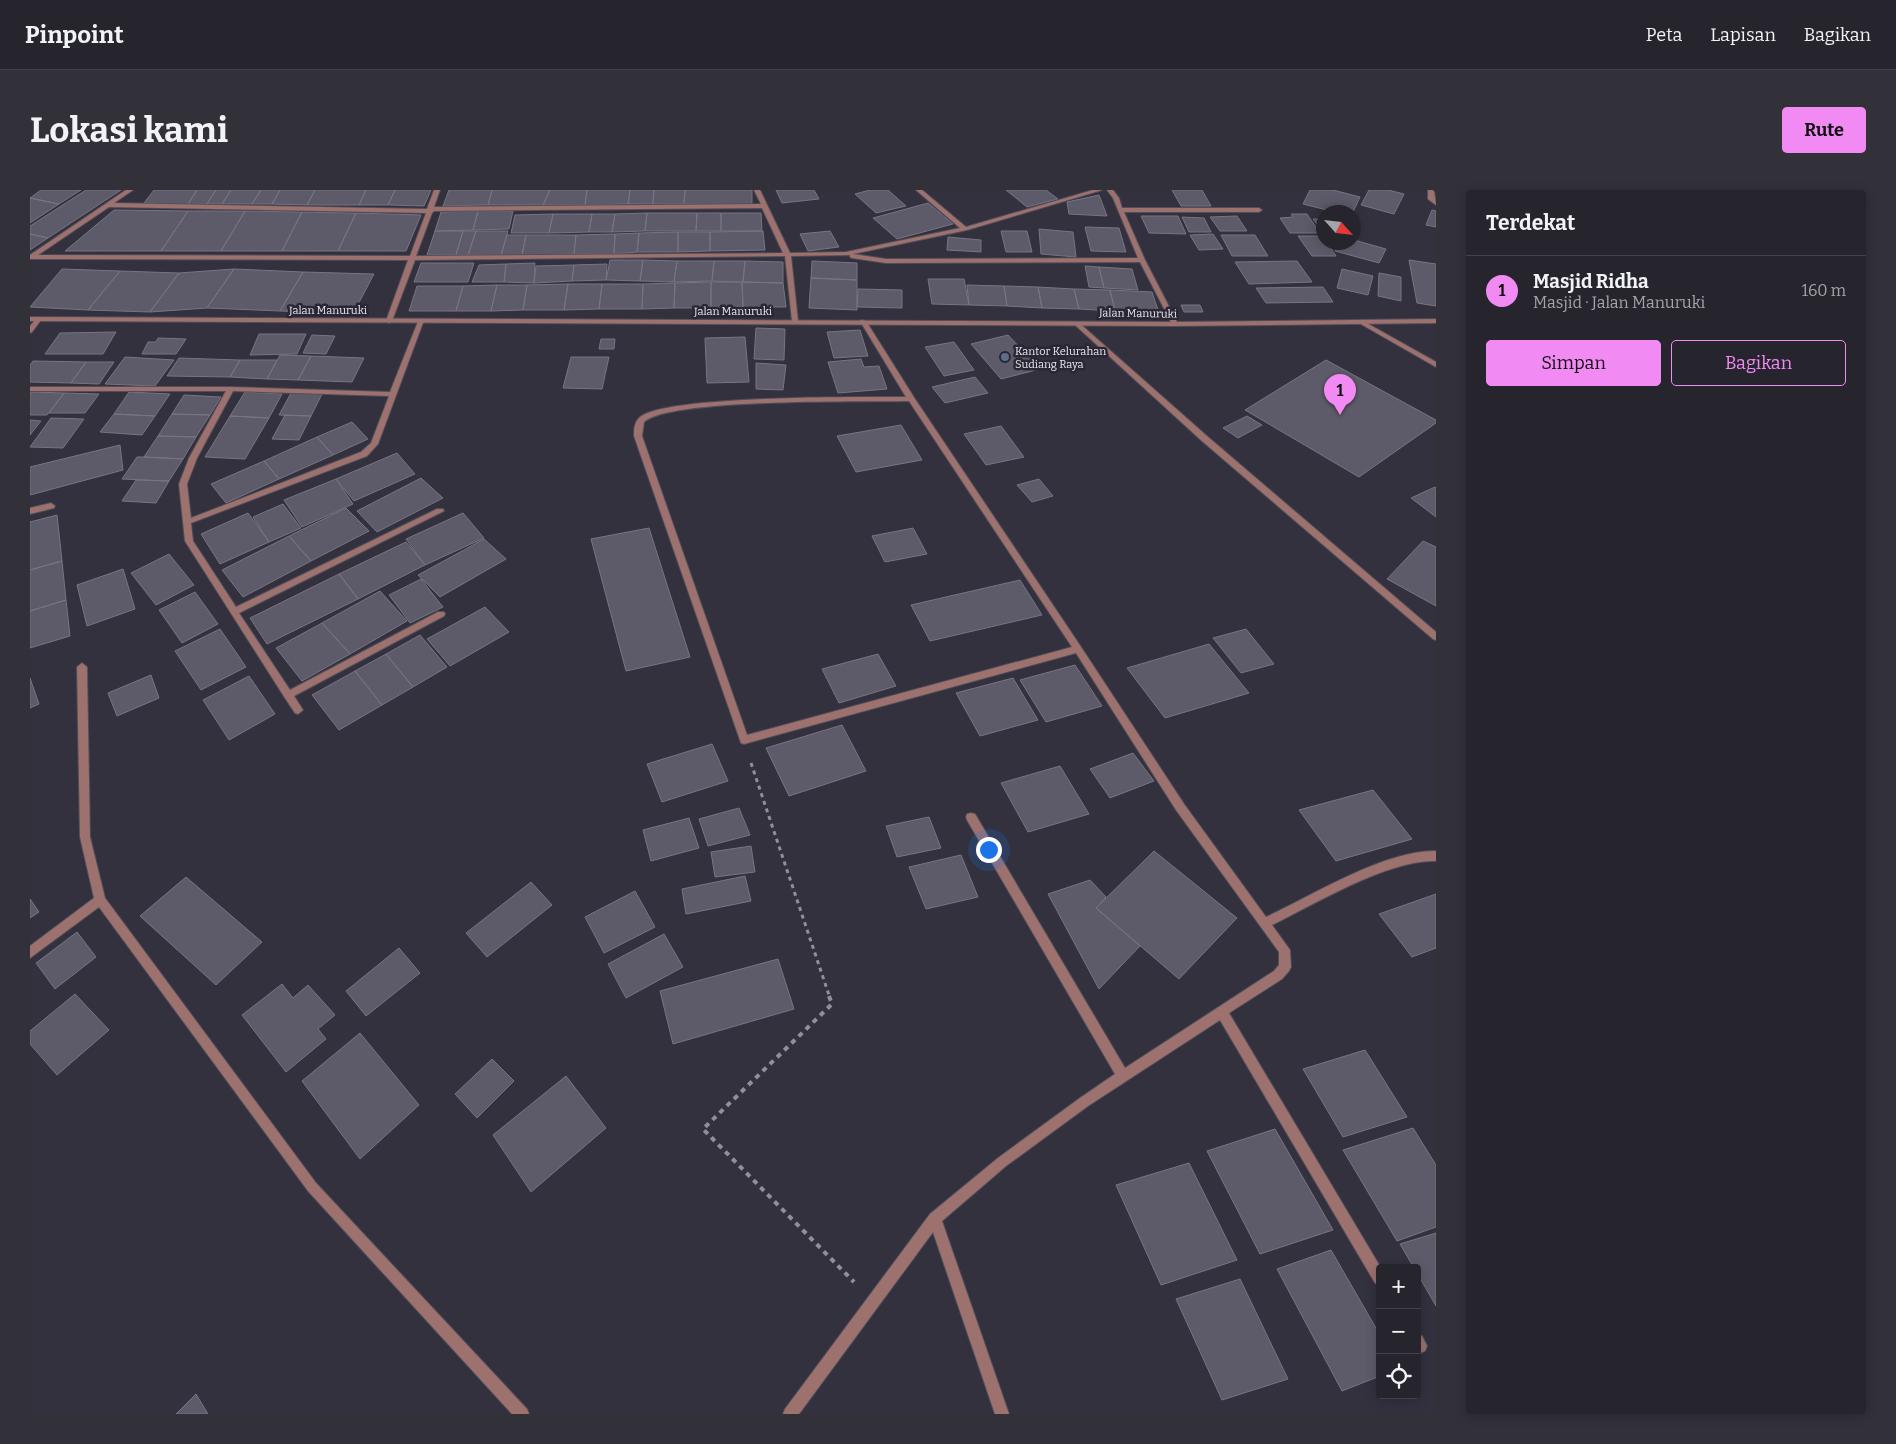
<!DOCTYPE html>
<html lang="id">
<head>
<meta charset="utf-8">
<style>
	:root { --surface:#26252e; --page:#32313a; --text:#f1f3f6; --muted:#a4a5aa; --line:#42424a; --accent:#f28af3 }
	body { margin:0; font-family:Bitter,serif; background:var(--page); color:var(--text) }
	.controls { position:absolute; right:15px; bottom:15px; display:grid; overflow:hidden; border-radius:5px; box-shadow:0 2px 12px #0003 }
	.controls button { width:45px; height:45px; display:grid; place-items:center; padding:0; border:0; border-bottom:1px solid var(--line); background:var(--surface); color:var(--text); font:25px sans-serif }
	.compass { position:absolute; left:1286px; top:15px; width:45px; height:45px; border-radius:50%; background:var(--surface); box-shadow:0 2px 12px #0003; rotate:117deg }
	.you { position:absolute; left:958px; top:659px; width:18px; height:18px; margin:-12px; border:4px solid #fff; border-radius:50%; background:#1a73e8; box-shadow:0 0 0 8px #1a73e833 }
	.badge { display:grid; place-items:center; width:32px; height:32px; border-radius:50%; background:var(--accent); color:#111; font-size:16px; font-weight:700 }
	.pin { position:absolute; translate:-50% -41px; filter:drop-shadow(0 1px 2px #0008) }
	.pin::after { content:''; position:absolute; top:26px; width:18px; height:15px; background:inherit; clip-path:polygon(0 0,100% 0,50% 100%) }
	.list { margin:0; padding:0; list-style:none }
	h2 { display:flex; justify-content:space-between; align-items:center; height:65px; margin:0; padding:0 20px; font-size:21px }
	h2 small { font-size:16px; font-weight:400; color:var(--muted) }
	.list li { display:grid; grid-template-columns:32px 1fr auto; gap:15px; align-items:center; box-sizing:border-box; height:70px; padding:0 20px; border-top:1px solid var(--line) }
	.list b { display:block; font-size:19px; white-space:nowrap }
	.list p { margin:0; font-size:16px; white-space:nowrap; color:var(--muted) }
	.list em { font-size:16px; font-style:normal; color:var(--muted) }
	.actions { display:flex; gap:10px; padding:15px 20px }
	.actions a { flex:1; padding:11px 0; border:1px solid var(--accent); border-radius:5px; text-align:center; font-size:18px; color:var(--accent) }
	.actions .main { background:var(--accent); color:#111 }
	.icon { flex:none; width:28px; height:28px; fill:none; stroke:currentColor; stroke-width:2; stroke-linecap:round; stroke-linejoin:round }
	.map { position:relative; flex:none; width:1406px; height:1224px; overflow:hidden; border-radius:5px }
	header { display:flex; align-items:center; gap:30px; box-sizing:border-box; height:70px; padding:0 25px; background:var(--surface); border-bottom:1px solid var(--line) }
	header strong { font-size:24px }
	nav { display:flex; gap:28px; margin-inline-start:auto; font-size:18px }
	.intro { display:flex; align-items:center; justify-content:space-between; box-sizing:border-box; height:120px; padding:0 30px }
	h1 { margin:0; font-size:35px }
	.button { padding:12px 22px; border-radius:5px; background:var(--accent); color:#111; font-size:18px; font-weight:700 }
	main { display:flex; gap:30px; padding:0 30px }
	aside { flex:1; background:var(--surface); border-radius:5px; box-shadow:0 2px 12px #0003 }
	.map>svg:first-child { display:block }
	.building { fill:#5d5b69; stroke:#777584 }
	.lines { fill:none; stroke-linecap:round; stroke-linejoin:round }
	.minor-casing { stroke:#504e5b; stroke-width:2 }
	.tertiary-casing { stroke:#504e5b; stroke-width:2 }
	.path-far1 { stroke:#918f9a; stroke-width:3; stroke-dasharray:4 4; stroke-linecap:butt }
	.path { stroke:#918f9a; stroke-width:4; stroke-dasharray:5 5; stroke-linecap:butt }
	.minor { fill:#9d716e; fill-rule:evenodd }
	.tertiary { fill:#9d716e; fill-rule:evenodd }
	.service-dot { fill:#5c6f8a; stroke:#292733; stroke-width:2 }
	.labels { text-anchor:middle; stroke-width:5; stroke-linejoin:round; paint-order:stroke }
	.far-street-label { font-size:11px; fill:#eae8f1; stroke:#292733 }
	.far-poi-label { font-size:11px; fill:#eae8f1; stroke:#292733; text-anchor:start }
</style>
</head>
<body>
<header>
<strong>Pinpoint</strong>
<nav><a>Peta</a><a>Lapisan</a><a>Bagikan</a></nav>
</header>
<div class="intro"><h1>Lokasi kami</h1><a class="button">Rute</a></div>
<main>
<div class="map">
<svg width="1406" height="1224" viewBox="0 0 1406 1224">
	<rect width="100%" height="100%" fill="#33313e"/>
	<path class="building" d="M11,0H51L29,14L0,8Z
		M56,0H91L18,48L0,44V36Z
		M124,0H167L158,14L114,13Z
		M167,0H186L177,14H158Z
		M186,0H201L192,14H177Z
		M201,0H231L222,14H192Z
		M231,0H250L242,14H222Z
		M250,0H285L277,15L242,14Z
		M285,0H336L329,15H277Z
		M336,0H365L358,15H329Z
		M365,0H401L394,16L358,15Z
		M419,0H462L458,15L413,16Z
		M462,0H520L513,15H458Z
		M520,0H557L555,15H513Z
		M557,0H600L598,14L555,15Z
		M600,0H624L623,14H598Z
		M624,0H655L654,14H623Z
		M655,0H722V14H654Z
		M746,0H784L789,9L752,13Z
		M840,0H858L876,16L846,23L825,4Z
		M976,0H1016L1028,9L997,17Z
		M1142,0H1172L1181,16H1151Z
		M1280,0H1303L1330,7L1323,22H1305L1273,14Z
		M1339,0H1358L1374,4L1364,24L1331,15Z
		M1069,5L1077,26L1039,24L1037,12Z
		M0,8L29,14L0,33Z
		M898,13L923,34L867,49L843,28Z
		M84,20L158,21L131,61H35Z
		M1402,20L1406,21V37L1396,35Z
		M158,21H215L191,61H131Z
		M215,21L272,22L252,61H191Z
		M448,21L443,40L405,41L411,22Z
		M448,21H483L479,39L443,40Z
		M272,22L326,23L308,61H252Z
		M326,23L391,25L376,61H308Z
		M617,23H667L666,41H615Z
		M617,23L615,41L582,42L585,24Z
		M667,23H691V41H666Z
		M691,23H731L732,41H691Z
		M523,24L519,43H481L485,25Z
		M523,24H562L559,42L519,43Z
		M562,24H585L582,42H559Z
		M1261,24H1277L1290,43H1260L1250,28L1263,27Z
		M1291,25H1294V43L1283,29H1293Z
		M1111,26H1148L1156,44L1119,43Z
		M1207,26L1217,41H1190L1180,27Z
		M1152,27L1174,28L1181,42H1159Z
		M1055,37L1089,38L1096,62L1061,61Z
		M1009,39L1043,42L1046,67L1011,64Z
		M405,41H433L426,65H397Z
		M433,41H446L438,65H426Z
		M446,41H478L471,65H438Z
		M733,41L735,60L680,61V42Z
		M800,41L809,57L778,61L770,44Z
		M971,41H997L1002,62H976Z
		M648,42H680V61L648,62Z
		M648,42V62H607L609,43Z
		M609,43L607,62L584,64L585,44Z
		M0,44L18,48L0,60Z
		M585,44L584,64H544L546,45Z
		M1183,44L1193,59L1169,60L1160,45Z
		M477,45H496L492,65H471Z
		M496,45H546L544,64L492,65Z
		M1191,45H1225L1238,66H1202Z
		M1268,46H1292L1294,52H1297L1306,66H1282Z
		M918,47L951,50V62L917,60Z
		M1324,50L1356,59L1349,73L1305,61L1310,52H1324Z
		M580,70H613L610,91L576,90Z
		M613,70L647,71L644,92L610,91Z
		M1379,70L1406,74V116L1387,113Z
		M647,71H684L682,91L644,92Z
		M684,71H715L713,92L682,91Z
		M715,71L753,72V93L713,92Z
		M782,71L827,73V90L781,88Z
		M1267,71L1282,92L1219,94L1205,72Z
		M391,73H444L438,92H384Z
		M505,73L504,93L474,92L476,74Z
		M476,74L474,92H442L449,75Z
		M577,74L576,90L542,91L544,75Z
		M544,75L542,91L504,93L506,76Z
		M1055,76L1069,77L1074,98L1059,97Z
		M1069,77L1102,79L1108,100L1074,98Z
		M32,79L90,81L58,120L0,117Z
		M204,79L273,82L250,121L177,118Z
		M204,79L177,118L120,122L149,83Z
		M1312,79L1343,86L1338,105L1307,98Z
		M90,81L149,83L120,122L58,120Z
		M273,82L344,84L323,124L250,121Z
		M1349,83L1371,87V111L1348,106Z
		M781,88L827,90V120L779,118Z
		M898,89H934L939,115L902,114Z
		M681,92H712L713,117L681,118Z
		M681,92V118H644L645,93Z
		M712,92L753,93L756,117H713Z
		M645,93L644,118L612,119L613,94Z
		M538,94H572L569,119L534,120Z
		M538,94L534,120H493L497,95Z
		M572,94H613L612,119H569Z
		M467,95L461,121H426L433,96Z
		M467,95H497L493,120L461,121Z
		M937,95L974,96L977,116L939,115Z
		M387,96H433L426,121H379Z
		M974,96L1008,97L1012,118L977,116Z
		M1008,97L1044,99L1049,119L1012,118Z
		M1293,97L1303,112L1236,113L1226,98Z
		M828,99L872,100V118L827,117Z
		M1044,99L1080,100L1085,121L1049,119Z
		M1080,100L1122,102L1129,123L1085,121Z
		M1151,115H1170L1173,122H1154Z
		M726,138L755,139L754,170L724,169Z
		M830,140L838,166L804,168L797,142Z
		M86,142L73,164H15L30,143Z
		M229,144H276L267,164L220,165Z
		M282,145L305,146L296,164L273,163Z
		M978,145L1010,179L971,189L941,154Z
		M715,147L719,192L677,193L675,148Z
		M128,148L156,149L146,164H112L118,152H126Z
		M571,149H585L584,159H569Z
		M924,152L944,180L914,186L895,157Z
		M250,165L281,166L268,190L237,189Z
		M281,166L334,168L322,192L268,190Z
		M95,167L144,170L125,196L75,194Z
		M541,167H579L572,199L533,198Z
		M149,168L210,170L200,187L137,186Z
		M831,169L834,177L849,176L857,199L808,203L798,172Z
		M210,170H247L237,189L200,187Z
		M1296,170L1406,230V233L1329,287L1215,220Z
		M3,171L56,172L41,193L0,192V175Z
		M56,172H84L69,194L41,193Z
		M726,173L756,175L753,200L726,199Z
		M945,187L958,203L915,213L902,197Z
		M0,202L34,203L17,225H0Z
		M99,202L140,204L125,226L84,224Z
		M215,202L252,204L239,228L200,226Z
		M34,203L69,204L55,223H19Z
		M261,203L292,204L281,226L249,225Z
		M154,205L191,207L180,225L142,224Z
		M84,224L125,226L112,245L70,242Z
		M142,224L180,225L166,247L128,246Z
		M255,225L281,226L269,250L242,249Z
		M200,226L239,228L215,269L175,267Z
		M1217,226L1232,235L1208,248L1193,238Z
		M21,228L54,229L33,258L0,257Z
		M0,230L11,231L0,245Z
		M322,232L338,249L303,265L287,247Z
		M871,235L892,270L826,282L807,246Z
		M971,236L994,267L956,275L934,244Z
		M128,246L166,247L153,269L114,267Z
		M287,247L303,265L249,289L234,271Z
		M90,255L93,280L0,305V277Z
		M367,263L385,284L324,311L306,289Z
		M107,267H114L153,269L139,291L92,289Z
		M234,271L249,289L196,313L181,294Z
		M391,288L413,308L347,342L327,321Z
		M306,289L323,314L272,337L254,310Z
		M1009,289L1023,306L1002,312L987,295Z
		M106,290L139,291L126,313L92,311Z
		M1405,297L1406,298V327L1381,308Z
		M253,314L271,338L239,352L223,327Z
		M316,318L339,341L281,371L259,346Z
		M218,323L239,352L190,374L171,344Z
		M433,323L454,348L395,375L376,349Z
		M27,325L32,371L0,380V332Z
		M619,338L660,467L596,481L561,349Z
		M883,338L897,364L855,372L842,346Z
		M259,346L281,371L213,407L192,380Z
		M454,349L476,369L410,407L388,385Z
		M1393,351L1406,357V416L1357,389Z
		M376,352L395,375L328,409L309,384Z
		M139,364L164,395L126,415L101,383Z
		M32,371L36,410L0,421V380Z
		M93,379L105,419L57,436L47,395Z
		M309,384L328,409L237,454L220,428Z
		M391,389L413,417L380,433L359,405Z
		M990,390L1012,425L900,451L881,415Z
		M350,401L377,431L320,464L292,433Z
		M165,402L188,434L152,453L129,420Z
		M36,410L40,446L0,458V421Z
		M455,417L479,442L420,476L397,449Z
		M292,433L320,464L272,491L246,458Z
		M190,439L216,477L171,500L145,461Z
		M1216,439L1244,474L1211,483L1183,448Z
		M390,445L417,477L383,497L356,464Z
		M1179,454L1219,503L1135,528L1097,478Z
		M356,464L383,497L352,515L325,481Z
		M848,464L866,496L809,513L792,479Z
		M1045,475L1072,516L1016,532L990,490Z
		M325,481L352,515L309,540L282,505Z
		M121,485L129,508L87,526L78,503Z
		M219,486L245,524L199,550L173,510Z
		M0,488L9,514L0,518Z
		M983,488L1008,530L950,546L926,503Z
		M812,535L836,581L759,606L736,558Z
		M682,554L698,591L632,612L617,574Z
		M1103,563L1124,591L1080,608L1060,579Z
		M1030,576L1059,624L998,642L971,593Z
		M1343,600L1382,649L1306,671L1269,620Z
		M709,618L720,645L678,656L669,629Z
		M899,627L911,658L867,667L856,636Z
		M659,628L669,658L621,671L613,640Z
		M721,656L725,682L685,687L681,662Z
		M1124,661L1207,728L1149,789L1066,718Z
		M931,665L948,707L896,719L879,677Z
		M715,686L721,711L656,724L652,699Z
		M156,687L232,752L186,795L110,726Z
		M1060,690L1076,707L1066,718L1110,756L1069,799L1018,704Z
		M501,692L522,715L457,767L436,743Z
		M605,701L625,737L574,763L555,727Z
		M1406,704V758L1382,767L1349,724Z
		M0,709L9,722L0,728Z
		M47,742L66,767L25,799L6,773Z
		M634,744L653,777L596,808L578,774Z
		M369,758L390,783L336,826L316,801Z
		M748,769L764,819L643,854L630,801Z
		M252,794L263,808L278,795L305,825L288,839L296,849L256,882L212,825Z
		M45,804L79,840L27,885L0,854V841Z
		M330,843L389,915L330,969L272,891Z
		M1335,860L1377,927L1313,947L1273,879Z
		M462,869L484,891L447,928L425,904Z
		M536,886L576,938L501,1002L463,945Z
		M1383,938L1406,975V1037L1367,1051L1313,960Z
		M1245,939L1303,1040L1230,1064L1177,961Z
		M1159,973L1207,1070L1131,1095L1086,995Z
		M1406,1043V1116L1387,1083V1078H1384L1370,1054Z
		M1301,1060L1350,1145V1186L1312,1201L1247,1079Z
		M1210,1089L1258,1189L1192,1210L1146,1109Z
		M166,1204L178,1224H146Z"/>
	<g class="lines">
		<defs>
			<path id="minor" d="M96,0H103L84,13L397,19L404,0H410L404,17L731,14L724,0H730L760,63L816,62L930,38L886,0H892L936,37L1063,0H1072L937,40L823,64L856,69L1108,68L1083,8L1077,0H1083L1089,8L1092,18H1229L1232,20L1229,22H1094L1115,70L1148,134L1145,136L1142,134L1110,72L856,73L822,68L820,67V65L761,66L768,131L765,133L762,131L755,66L385,70L362,131L359,133L356,131L378,70L0,69V65ZM79,17L396,23L380,66L8,65ZM732,18L753,63L386,66L402,23L404,21Z
				M1398,0H1404L1406,15L1398,9Z
				M6,129L11,130L2,142L0,143V136Z
				M389,129L394,130L348,254L337,266L161,333L163,351L206,417L407,319H413L414,321L209,423L260,500L408,422H414L415,424L414,426L264,506L273,520L268,524L265,523L255,508L155,351L149,294L159,268L196,201H0V197H201L360,202ZM203,201L359,206L341,253L331,262L161,328L157,294L167,268Z
				M831,130L836,131L885,209L1051,457L1154,614L1236,727C1283,705 1355,660 1406,661V671C1357,670 1287,713 1242,735L1260,760L1261,777L1259,781L1252,789L1199,823L1351,1078H1350V1095L1345,1093L1190,830L1058,916L976,976L912,1031L979,1224H965L903,1042L769,1224H753L755,1219L900,1024L968,968L1050,908L1085,884L937,630L936,627L937,624L941,623L945,624L1095,878L1244,781L1249,775V762L1146,620L1046,463L714,554L711,553L604,246C604,240 604,233 609,228C631,205 835,207 876,207L830,131ZM879,211L1042,457L717,545L612,246L614,232C641,208 834,212 879,211Z
				M1329,131H1333L1406,172V177L1329,133Z
				M1044,132H1048L1178,247L1406,442V450L1403,449L1172,251L1044,134Z
				M21,313L25,316L24,318L0,324V318Z
				M52,473L57,477L60,647L75,708L286,993L497,1219L499,1224H482L278,1001L69,717L0,768V756L64,708L50,647L47,477Z
				M1387,1144L1392,1146L1397,1156L1395,1161L1390,1163L1387,1162Z"/>
			<path id="tertiary" d="M0,127L1145,132L1406,129V133L1145,136L0,131Z"/>
		</defs>
		<use href="#minor" class="minor-casing"/>
		<use href="#tertiary" class="tertiary-casing"/>
		<path class="path-far1" d="M721,573L800,808"/>
		<path class="path" d="M799,806L802,814L673,939L824,1092"/>
		<use href="#minor" class="minor"/>
		<use href="#tertiary" class="tertiary"/>
	</g>
	<circle class="service-dot" cx="975" cy="167" r="5"/>
	<g class="labels">
		<g class="far-street-label">
			<text x="298" y="124">Jalan Manuruki</text>
			<text x="703" y="125">Jalan Manuruki</text>
			<text transform="translate(1108 123) rotate(1)" y="4">Jalan Manuruki</text>
		</g>
		<g class="far-poi-label">
			<text x="985" y="165">Kantor Kelurahan<tspan x="985" dy="13">Sudiang Raya</tspan></text>
		</g>
	</g>
</svg>
<div class="controls">
<button>+</button>
<button>−</button>
<button><svg class="icon" aria-label="locate" viewBox="0 0 24 24"><circle cx="12" cy="12" r="6"/><path d="M12 2v4M12 18v4M2 12h4M18 12h4"/></svg></button>
</div>
<svg class="compass" viewBox="-18 -18 36 36"><path d="M0-13l5 13h-10z" fill="#e53935"/><path d="M0 13l5-13h-10z" fill="#a4a5aa"/></svg>
<div class="you"></div>
<div class="pin badge" style="left:1310px;top:225px">1</div>
</div>
<aside>
<h2>Terdekat<small></small></h2>
<ul class="list">
<li><span class="badge">1</span><div><b>Masjid Ridha</b><p>Masjid · Jalan Manuruki</p></div><em>160 m</em></li>
</ul>
<div class="actions"><a class="main">Simpan</a><a>Bagikan</a></div>
</aside>
</main>
</body>
</html>
